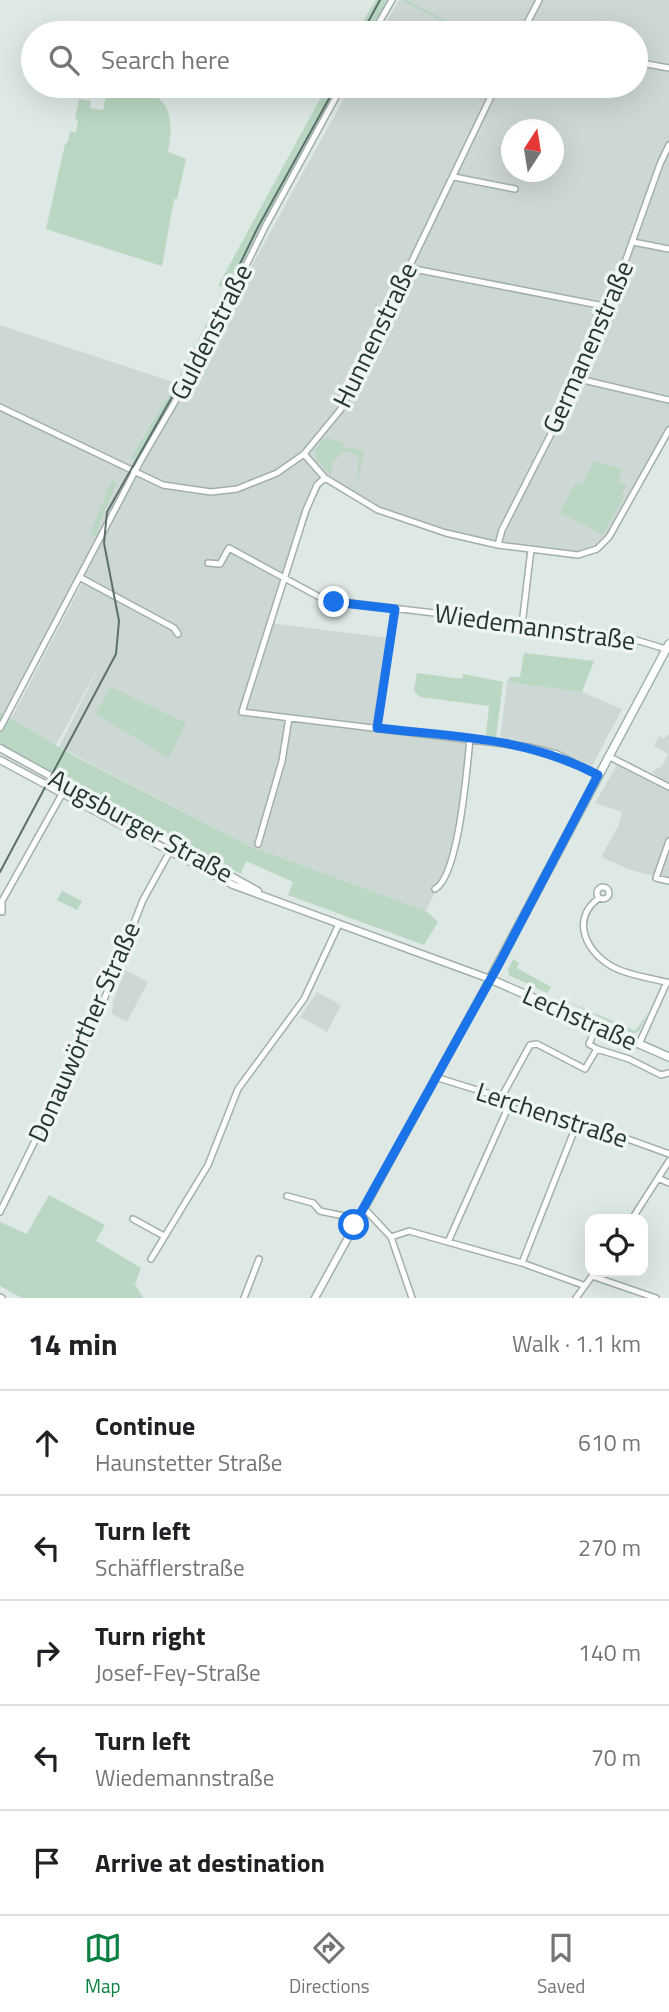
<!DOCTYPE html>
<html lang="en">
<head>
<meta charset="utf-8">
<style>
	:root { --surface:#fff; --page:#f6f6f6; --text:#202124; --muted:#757577; --line:#e0e0e0; --accent:#0b8043 }
	body { margin:0; font-family:"Titillium Web",sans-serif; background:var(--page); color:var(--text) }
	.controls { position:absolute; right:21px; bottom:21px; display:grid; overflow:hidden; border-radius:14px; box-shadow:0 7px 28px #0002 }
	.controls button { width:63px; height:63px; display:grid; place-items:center; padding:0; border:0; border-bottom:2px solid var(--line); background:var(--surface); color:var(--text); font:35px sans-serif }
	.compass { position:absolute; left:501px; top:119px; width:63px; height:63px; border-radius:50%; background:var(--surface); box-shadow:0 7px 28px #0002; rotate:12deg }
	.stop { position:absolute; width:21px; height:21px; margin:-16px; border:5px solid #1a73e8; border-radius:50%; background:#fff }
	.stop.end { background:#1a73e8; border-color:#fff; box-shadow:0 2px 7px #0008 }
	.list { margin:0; padding:0; list-style:none }
	h2 { display:flex; justify-content:space-between; align-items:center; height:91px; margin:0; padding:0 28px; font-size:30px }
	h2 small { font-size:23px; font-weight:400; color:var(--muted) }
	.list li { display:grid; grid-template-columns:46px 1fr auto; gap:21px; align-items:center; box-sizing:border-box; height:105px; padding:0 28px; border-top:2px solid var(--line) }
	.list b { display:block; font-size:26px; white-space:nowrap }
	.list p { margin:0; font-size:23px; white-space:nowrap; color:var(--muted) }
	.list em { font-size:23px; font-style:normal; color:var(--muted) }
	.icon { flex:none; width:38px; height:38px; fill:none; stroke:currentColor; stroke-width:2; stroke-linecap:round; stroke-linejoin:round }
	.map { position:relative; flex:none; width:669px; height:1298px; overflow:hidden }
	.search { position:absolute; background:var(--surface); box-shadow:0 7px 28px #0002; left:21px; right:21px; top:21px; height:77px; display:flex; align-items:center; gap:18px; box-sizing:border-box; padding:0 24px; border-radius:38px; color:var(--muted); font-size:26px }
	.sheet { height:616px; background:var(--surface) }
	nav { display:flex; justify-content:space-around; align-items:center; box-sizing:border-box; height:98px; border-top:2px solid var(--line); background:var(--surface); font-size:19px; color:var(--muted) }
	nav a { display:grid; justify-items:center; gap:4px }
	nav .on { color:var(--accent) }
	.map>svg:first-child { display:block }
	.built { fill:#cdd7d3; fill-rule:evenodd }
	.green { fill:#b9d7c2 }
	.lines { fill:none; stroke-linecap:round; stroke-linejoin:round }
	.minor-casing { stroke:#a2afab; stroke-width:8 }
	.tertiary-casing { stroke:#a2afab; stroke-width:9 }
	.secondary-casing { stroke:#9fb2ac; stroke-width:10 }
	.minor { stroke:#fff; stroke-width:5 }
	.tertiary { stroke:#fff; stroke-width:6 }
	.secondary { stroke:#fff; stroke-width:7 }
	.tram { stroke:#5c716c; stroke-width:2 }
	.route { stroke:#1a73e8; stroke-width:9 }
	.labels { text-anchor:middle; stroke-width:7; stroke-linejoin:round; paint-order:stroke }
	.street-label { font-size:26px; fill:#223531; stroke:#eef5f2 }
</style>
</head>
<body>
<div class="map">
<svg width="669" height="1298" viewBox="0 0 669 1298">
	<rect width="100%" height="100%" fill="#dee8e4"/>
	<path class="built" d="M399,0H669V433L612,537L596,554L579,557L490,544L379,514L325,481L314,501L270,623L388,638L377,728L470,737L455,847L426,911L252,847L59,747L104,657L56,745L11,719L82,583L77,579L3,714L0,712V325L176,383L188,390L257,256L351,86H636V33H380ZM512,130H554V172H512Z
		M507,682L582,692L622,709L592,766L553,750L500,740Z
		M669,734V785L652,772L662,766L668,754L654,746L659,736L664,738Z
		M620,760L669,786V880L631,870L601,857L619,825L622,812L595,803Z
		M125,970L148,982L127,1022L112,1014L113,1002Z
		M317,992L341,1005L327,1032L300,1017Z"/>
	<path class="green" d="M376,0H387L369,33H356Z
		M401,0H407L469,33H459V30Z
		M327,86H338L253,242L231,289L218,286Z
		M139,91C174,95 173,125 168,152L186,159L177,199H174L162,266L46,229L65,144L68,142L70,131L76,132L78,120L75,119L79,99L91,101L90,108L103,110L106,95L117,98Z
		M222,293L228,296L138,459H130L176,383Z
		M326,437L343,443V447L364,451L356,492L359,458L352,452L342,451L331,464L333,471L330,474L316,459L315,449Z
		M594,461L622,469L618,482L627,485L621,494L624,497L603,534L560,513L576,482L583,485Z
		M112,480L117,483L100,521L97,537L90,534Z
		M524,653L594,661L582,692L507,682L510,677H520Z
		M417,673L462,679L463,674L503,682L496,738L486,736L489,706L420,697L414,691Z
		M110,687L186,723L169,758L96,714Z
		M0,712L74,756L252,847L426,911L438,922L424,945L288,895L293,882L246,861L241,874L0,744Z
		M62,891L82,901L77,910L57,900Z
		M513,959L519,963L517,968L551,987L547,993L509,975L508,969Z
		M562,999L635,1031L648,1013L639,1031L634,1034Z
		M49,1195L105,1225L96,1241L141,1268L135,1284L143,1298H22L0,1286V1222L27,1234Z"/>
	<g class="lines">
		<defs>
			<path id="minor" d="M373,33L392,0
				M522,33L539,0
				M636,62L669,68
				M454,177L515,189
				M633,242L669,249
				M409,268L609,307
				M579,379L669,400
				M0,407L163,485L211,492L237,489L277,473L304,454L341,409L496,86
				M304,454L325,478L378,510L446,533L498,545L578,555L597,549L609,537L669,430
				M325,478L317,485L306,510L242,712L529,747L557,754L598,775
				M498,545L502,530L579,379L605,318L660,164L669,145
				M208,563L220,564L229,548L325,600L619,635L666,649
				M81,578L174,628L178,634
				M522,625L531,549
				M0,728L141,460L201,357L266,225L342,86
				M377,728L395,609
				M608,756L669,787
				M669,841L656,878L669,881
				M258,844L282,761L289,718
				M597 893a6 6 0 1 1 12 0a6 6 0 1 1-12 0Z
				M435,889C459,876 467,767 470,739
				M599,898C569,920 587,954 615,968C631,976 652,978 669,983
				M2,912V901L62,794
				M639,1044L667,982
				M597,1049L629,1059L661,1075L669,1073
				M435,1077L578,1121L669,1154
				M501,1098L530,1045L537,1044L585,1069L597,1049L589,1044L597,1025
				M658,1178L669,1183
				M287,1196L313,1203L320,1211L358,1219
				M364,1208L391,1237L412,1298
				M0,1212L103,1002L143,900L169,853
				M133,1219L164,1236
				M632,1219L669,1161
				M391,1237L409,1231L522,1263L583,1285
				M448,1242L511,1101
				M151,1259L208,1165L238,1089L304,999L339,924
				M522,1263L578,1121
				M592,1276L656,1298
				M0,1297L2,1298
				M244,1298L259,1259
				M576,1298L595,1272"/>
			<path id="tertiary" d="M0,748L258,891
				M0,760L233,885L490,979L315,1298"/>
			<path id="secondary" d="M669,644L490,979L669,1057"/>
		</defs>
		<use href="#minor" class="minor-casing"/>
		<use href="#tertiary" class="tertiary-casing"/>
		<use href="#secondary" class="secondary-casing"/>
		<use href="#minor" class="minor"/>
		<use href="#tertiary" class="tertiary"/>
		<use href="#secondary" class="secondary"/>
		<path class="tram" d="M362,33L380,0
			M0,872L116,654L119,621L104,543L107,512L194,358L258,227L336,86"/>
	</g>
	<g class="lines">
		<path class="route" d="M334,602L395,609L377,728C457,737 526,737 598,775L499,964L354,1225"/>
	</g>
	<g class="labels">
		<g class="street-label">
			<text transform="translate(211 332) rotate(-63)" y="9">Guldenstraße</text>
			<text transform="translate(375 335) rotate(-64)" y="9">Hunnenstraße</text>
			<text transform="translate(588 347) rotate(-66)" y="9">Germanenstraße</text>
			<text transform="translate(535 627) rotate(8)" y="9">Wiedemannstraße</text>
			<text transform="translate(141 826) rotate(29)" y="9">Augsburger Straße</text>
			<text transform="translate(580 1018) rotate(24)" y="9">Lechstraße</text>
			<text transform="translate(84 1032) rotate(-66)" y="9">Donauwörther Straße</text>
			<text transform="translate(552 1115) rotate(18)" y="9">Lerchenstraße</text>
		</g>
	</g>
</svg>
<div class="controls">
<button><svg class="icon" aria-label="locate" viewBox="0 0 24 24"><circle cx="12" cy="12" r="6"/><path d="M12 2v4M12 18v4M2 12h4M18 12h4"/></svg></button>
</div>
<svg class="compass" viewBox="-18 -18 36 36"><path d="M0-13l5 13h-10z" fill="#e53935"/><path d="M0 13l5-13h-10z" fill="#757577"/></svg>
<div class="stop" style="left:354px;top:1225px"></div>
<div class="stop end" style="left:334px;top:602px"></div>
<div class="search"><svg class="icon" aria-label="search" viewBox="0 0 24 24"><circle cx="10" cy="10" r="6"/><path d="M15 15l6 6"/></svg>Search here</div>
</div>
<section class="sheet">
<h2>14 min<small>Walk · 1.1 km</small></h2>
<ul class="list">
<li><svg class="icon" aria-label="ahead" viewBox="0 0 24 24"><path d="M12 20V5M6 11l6-6 6 6"/></svg><div><b>Continue</b><p>Haunstetter Straße</p></div><em>610 m</em></li>
<li><svg class="icon" aria-label="left" viewBox="0 0 24 24"><path d="M17 20v-9H6M10 6l-5 5 5 5"/></svg><div><b>Turn left</b><p>Schäfflerstraße</p></div><em>270 m</em></li>
<li><svg class="icon" aria-label="right" viewBox="0 0 24 24"><path d="M7 20v-9h11M14 6l5 5-5 5"/></svg><div><b>Turn right</b><p>Josef-Fey-Straße</p></div><em>140 m</em></li>
<li><svg class="icon" aria-label="left" viewBox="0 0 24 24"><path d="M17 20v-9H6M10 6l-5 5 5 5"/></svg><div><b>Turn left</b><p>Wiedemannstraße</p></div><em>70 m</em></li>
<li><svg class="icon" aria-label="arrive" viewBox="0 0 24 24"><path d="M6 21V4h12l-3 4 3 4H6"/></svg><div><b>Arrive at destination</b></div></li>
</ul>
</section>
<nav>
<a class="on"><svg class="icon" aria-label="map" viewBox="0 0 24 24"><path d="M3 6l6-2 6 2 6-2v14l-6 2-6-2-6 2zM9 4v14M15 6v14"/></svg>Map</a>
<a><svg class="icon" aria-label="directions" viewBox="0 0 24 24"><path d="M12 3l9 9-9 9-9-9zM9 14v-3h6M13 9l2 2-2 2"/></svg>Directions</a>
<a><svg class="icon" aria-label="saved" viewBox="0 0 24 24"><path d="M7 4h10v16l-5-4-5 4z"/></svg>Saved</a>
</nav>
</body>
</html>
